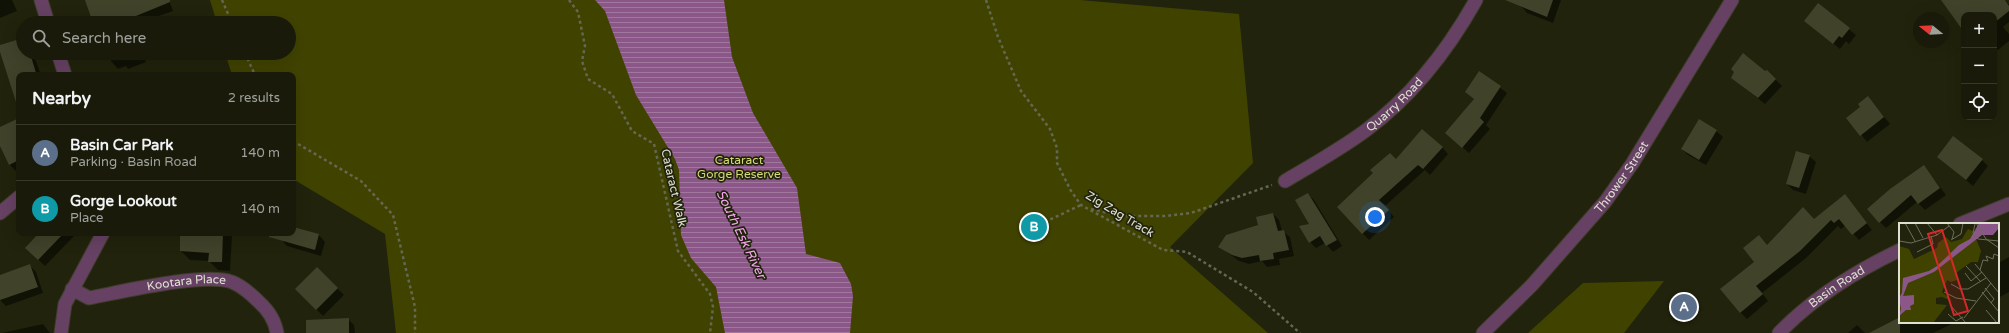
<!DOCTYPE html>
<html lang="en">
<head>
<meta charset="utf-8">
<style>
	:root { --surface:#191a09; --page:#262717; --text:#f1f3f6; --muted:#9fa19c; --line:#37382a; --accent:#f589ef }
	body { margin:0; font-family:"Varela Round",sans-serif; background:var(--page); color:var(--text) }
	.controls { position:absolute; right:12px; top:12px; display:grid; overflow:hidden; border-radius:8px; box-shadow:0 4px 16px #0002 }
	.controls button { width:36px; height:36px; display:grid; place-items:center; padding:0; border:0; border-bottom:1px solid var(--line); background:var(--surface); color:var(--text); font:20px sans-serif }
	.compass { position:absolute; left:1913px; top:12px; width:36px; height:36px; border-radius:50%; background:var(--surface); box-shadow:0 4px 16px #0002; rotate:288deg }
	.you { position:absolute; left:1375px; top:217px; width:14px; height:14px; margin:-10px; border:3px solid #fff; border-radius:50%; background:#1a73e8; box-shadow:0 0 0 6px #1a73e833 }
	.badge { display:grid; place-items:center; width:26px; height:26px; border-radius:50%; background:var(--accent); color:#fff; font-size:13px; font-weight:700 }
	.pin { position:absolute; translate:-50% -50%; border:2px solid #fff; box-shadow:0 1px 4px #0006 }
	.list { margin:0; padding:0; list-style:none }
	h2 { display:flex; justify-content:space-between; align-items:center; height:52px; margin:0; padding:0 16px; font-size:17px }
	h2 small { font-size:13px; font-weight:400; color:var(--muted) }
	.list li { display:grid; grid-template-columns:26px 1fr auto; gap:12px; align-items:center; box-sizing:border-box; height:56px; padding:0 16px; border-top:1px solid var(--line) }
	.list b { display:block; font-size:15px; white-space:nowrap }
	.list p { margin:0; font-size:13px; white-space:nowrap; color:var(--muted) }
	.list em { font-size:13px; font-style:normal; color:var(--muted) }
	.icon { flex:none; width:22px; height:22px; fill:none; stroke:currentColor; stroke-width:2; stroke-linecap:round; stroke-linejoin:round }
	.map { position:relative; flex:none; width:2009px; height:333px; overflow:hidden }
	.search { position:absolute; background:var(--surface); box-shadow:0 4px 16px #0002; left:16px; top:16px; width:280px; height:44px; display:flex; align-items:center; gap:10px; box-sizing:border-box; padding:0 14px; border-radius:22px; color:var(--muted); font-size:15px }
	.panel { position:absolute; background:var(--surface); box-shadow:0 4px 16px #0002; left:16px; top:72px; width:280px; height:164px; border-radius:8px }
	.map>svg:first-child { display:block }
	.park { fill:#404300 }
	.water { fill:url(#water-rules) }
	.shadow { fill:#0007 }
	.building { fill:#40422a }
	.lines { fill:none; stroke-linecap:round; stroke-linejoin:round }
	.street-casing { stroke:#3c3d28; stroke-width:15 }
	.path { stroke:#656753; stroke-width:2.5; stroke-dasharray:3 3; stroke-linecap:butt }
	.street { stroke:#664163; stroke-width:13 }
	.labels { text-anchor:middle; stroke-width:3.5; stroke-linejoin:round; paint-order:stroke }
	.street-label { font-size:12px; fill:#dfe0d2; stroke:#21230c }
	.park-label { font-size:12px; fill:#d5dc75; stroke:#21230c }
	.water-label { font-size:13px; font-style:italic; fill:#f4a7ef; stroke:#21230c }
	.inset-road { fill:none; stroke:#6d6f5b; stroke-width:1 }
	.view { fill:#d62828; fill-opacity:0.15; stroke:#d62828; stroke-width:2 }
	.inset-edge { fill:none; stroke:#dfe0d2; stroke-width:2 }
</style>
</head>
<body>
<div class="map">
<svg width="2009" height="333" viewBox="0 0 2009 333">
	<defs>
		<pattern id="water-rules" width="6" height="5" patternUnits="userSpaceOnUse"><rect width="6" height="5" fill="#8b5788"/><path d="M0 2.5h6" fill="none" stroke="#a0779d"/></pattern>
	</defs>
	<rect width="100%" height="100%" fill="#21230c"/>
	<path class="park" d="M210,0H1080L1239,14L1253,163L1170,247L1268,333H396L385,234L293,179V75H232L225,53H289V23H217Z
		M1664,281L1624,333H1528L1583,283Z"/>
	<path class="water" d="M595,0H724L732,57L753,113L797,188L806,254L840,263L851,284L853,296L850,333H725L716,287L691,258L681,235L679,170L675,159L636,95L605,11Z"/>
	<path class="shadow" d="M0,0H12L17,11L0,18Z
		M94,0H169L173,11L148,20L149,22L146,23H95Z
		M1523,0H1561L1553,23L1527,13L1521,6Z
		M1942,0H2005L2009,5V22L2003,27L2009,34V41L1994,53V15H1964V31Z
		M1818,4L1856,35L1849,44L1846,41L1840,49L1805,21Z
		M23,39V53H33L41,75H19V87L0,46Z
		M108,53H142L146,62L128,69L126,66L118,69L111,61Z
		M1767,71L1782,86L1765,104L1732,78Z
		M1479,72L1507,93L1486,125L1490,129L1469,153L1453,139L1475,100L1466,92Z
		M1868,97L1890,124L1867,142L1848,118L1862,107Z
		M19,123V169L16,171L10,165L0,144V128Z
		M1716,131L1723,137L1706,165L1688,155L1682,149Z
		M1442,147L1448,154L1430,175L1425,170L1385,206L1394,217L1369,240L1338,207Z
		M1809,156L1816,162L1806,194L1793,190L1787,184Z
		M1938,157L1982,160L1988,166L1973,186Z
		M1924,166L1946,195L1925,210L1917,202L1886,228L1880,222Z
		M1308,194L1314,200L1342,246L1333,252L1325,243L1316,248L1310,242Z
		M1844,195L1872,230L1859,240L1846,225L1841,229L1838,226L1806,258L1762,293L1768,301L1747,319L1740,312L1756,262L1767,245L1814,220Z
		M1273,214L1279,220L1282,231L1290,237L1294,256L1279,259L1280,265L1267,267L1262,261L1249,264L1239,261L1220,247L1259,226Z
		M293,228L319,235L325,242L321,256L287,246L281,239L283,233H293Z
		M33,233H77L45,266L26,248L37,237Z
		M181,233H229L232,236L230,271L218,270L209,261L190,260L181,251Z
		M2009,257V292L1998,298L1999,301H1998V263Z
		M30,266L36,272L43,293L6,306L0,300V276Z
		M317,268L344,295L323,316L296,289Z
		M348,319L354,325L355,333H307Z
		M1900,319V322H1956L1933,333H1889Z
		M43,324L50,333H2Z
		M1857,325L1865,333H1848Z"/>
	<path class="building" d="M85,0H170V2L119,23H93Z
		M1505,0H1553L1547,17Z
		M1941,0H2005L2009,6V11L1994,23V15H1964V32Z
		M1818,3L1850,28L1842,38L1839,36L1833,44L1804,21Z
		M23,38V53H30L36,73L19,75V102H16L0,52V45Z
		M1743,53L1765,71L1767,70L1776,79L1758,98L1731,78L1734,72L1731,69Z
		M1479,71L1501,86L1480,118L1484,122L1462,148L1445,133L1474,99L1465,92Z
		M1868,96L1884,117L1860,136L1846,118L1860,107L1858,104Z
		M19,118V160L9,165L0,146V127Z
		M1699,119L1717,130L1699,160L1681,149Z
		M1422,129L1443,147L1423,169L1418,165L1379,200L1389,210L1362,234L1337,207L1373,173L1370,170L1390,153L1396,159Z
		M1953,136L1983,159L1966,180L1937,157Z
		M1796,151L1810,155L1799,188L1786,184Z
		M1924,165L1940,188L1918,204L1911,195L1879,223L1867,209L1890,189Z
		M1308,193L1337,240L1326,246L1320,236L1309,243L1299,226L1309,224L1295,200Z
		M1845,194L1867,223L1852,235L1839,219L1834,223L1831,220L1800,251L1756,286L1763,294L1740,313L1720,289L1754,262L1743,248L1759,235L1767,245L1803,207L1814,219Z
		M1273,213L1278,231L1284,230L1289,250L1273,253L1274,259L1260,261L1259,255L1242,258L1232,255L1218,247L1226,235L1258,225L1256,217Z
		M293,227L319,234L315,250L269,237V233H293Z
		M39,233H64L38,260L25,248Z
		M180,233H223L222,262H208L209,253L180,251Z
		M30,264L38,287L0,300V275Z
		M317,267L338,288L316,310L295,289Z
		M1900,317V333H1869Z
		M349,318V333H306V320Z"/>
	<g class="lines">
		<defs>
			<g id="street">
				<path d="M41,0L48,23"/>
				<path d="M58,53L65,75"/>
				<path id="s1" d="M1285,181C1312,165 1339,150 1365,131C1411,97 1448,50 1476,0"/>
				<path d="M0,213L19,197"/>
				<path d="M1960,224L2009,204"/>
				<path id="s2" d="M72,289L89,298C121,292 204,272 232,282C242,286 251,294 259,302C268,310 275,321 277,333"/>
				<path d="M61,333L65,304L103,233"/>
				<path id="s3" d="M1483,333L1532,285L1605,202L1632,164L1732,0"/>
				<path id="s4" d="M1779,333C1813,298 1856,271 1900,250"/>
			</g>
		</defs>
		<use href="#street" class="street-casing"/>
		<path class="path" d="M222,0L232,23
			M569,0L578,12L585,46L582,61L588,79L612,94L632,131L654,144L678,251L710,294L713,307L710,333
			M986,0L998,37L1021,91L1050,129L1057,148V163L1071,191L1081,205L1163,250L1187,252L1253,292L1300,333
			M245,53L255,75
			M293,141L361,181L393,215L415,307V333
			M1091,209L1121,216H1165L1191,213L1272,185
			M1034,227L1081,205"/>
		<use href="#street" class="street"/>
	</g>
	<g class="labels">
		<g class="street-label">
			<text dy="4" stroke="none"><textPath href="#s1" startOffset="134">Quarry Road</textPath></text>
			<text dy="4" stroke="none"><textPath href="#s3" startOffset="209">Thrower Street</textPath></text>
			<text transform="translate(674 188) rotate(77)" y="4">Cataract Walk</text>
			<text transform="translate(1120 214) rotate(31)" y="4">Zig Zag Track</text>
			<text dy="4" stroke="none"><textPath href="#s2" startOffset="118">Kootara Place</textPath></text>
			<text dy="4" stroke="none"><textPath href="#s4" startOffset="74">Basin Road</textPath></text>
		</g>
		<g class="park-label">
			<text x="739" y="164">Cataract<tspan x="739" dy="14">Gorge Reserve</tspan></text>
		</g>
		<g class="water-label">
			<text transform="translate(742 234) rotate(64)" y="5">South Esk River</text>
		</g>
	</g>
	<g transform="translate(1899 223)">
		<rect width="100" height="100" fill="#21230c"/>
		<path d="M69,6L74,8L82,28L79,39H72L57,50L58,57L52,59L48,57L43,69L53,78L43,74L37,75V81L48,82L34,100H0V23L10,26L15,36L38,25L39,20L47,14L52,19L63,16Z" fill="#404300"/>
		<path d="M80,0H100V5L94,12H83L35,49L9,60L4,73L15,72V81L11,83L12,87H7L0,93L2,86L0,75L3,70L4,55L30,48L38,43L60,22L71,16Z" fill="#8b5788"/>
		<path class="inset-road" d="M6,0L16,18M16,0L24,15M28,0L38,12L50,3M48,0L55,9L53,16M77,0L87,16L100,25M76,1L74,10L79,16L100,18M52,17L62,11L64,0M0,18L12,20L38,12M18,29L34,21L32,13M76,41L100,70M67,43L82,59M81,47L84,37L89,38L87,33L94,36L95,31L100,33M66,50L72,58L83,49M52,61L61,66H69L87,55M86,65L95,76L92,80M45,69L57,75L77,78M83,69L100,89M51,82L67,100M87,87L98,100M49,91L57,98L64,94M65,95L92,60"/>
		<path class="view" d="M43,7L69,88L55,92L29,11Z"/>
		<rect width="100" height="100" class="inset-edge"/>
	</g>
</svg>
<div class="controls">
<button>+</button>
<button>−</button>
<button><svg class="icon" aria-label="locate" viewBox="0 0 24 24"><circle cx="12" cy="12" r="6"/><path d="M12 2v4M12 18v4M2 12h4M18 12h4"/></svg></button>
</div>
<svg class="compass" viewBox="-18 -18 36 36"><path d="M0-13l5 13h-10z" fill="#e53935"/><path d="M0 13l5-13h-10z" fill="#9fa19c"/></svg>
<div class="you"></div>
<div class="pin badge" style="left:1684px;top:307px;background:#5c6f8a">A</div>
<div class="pin badge" style="left:1034px;top:227px;background:#0f9aa8">B</div>
<div class="search"><svg class="icon" aria-label="search" viewBox="0 0 24 24"><circle cx="10" cy="10" r="6"/><path d="M15 15l6 6"/></svg>Search here</div>
<section class="panel">
<h2>Nearby<small>2 results</small></h2>
<ul class="list">
<li><span class="badge" style="background:#5c6f8a">A</span><div><b>Basin Car Park</b><p>Parking · Basin Road</p></div><em>140 m</em></li>
<li><span class="badge" style="background:#0f9aa8">B</span><div><b>Gorge Lookout</b><p>Place</p></div><em>140 m</em></li>
</ul>
</section>
</div>
</body>
</html>
